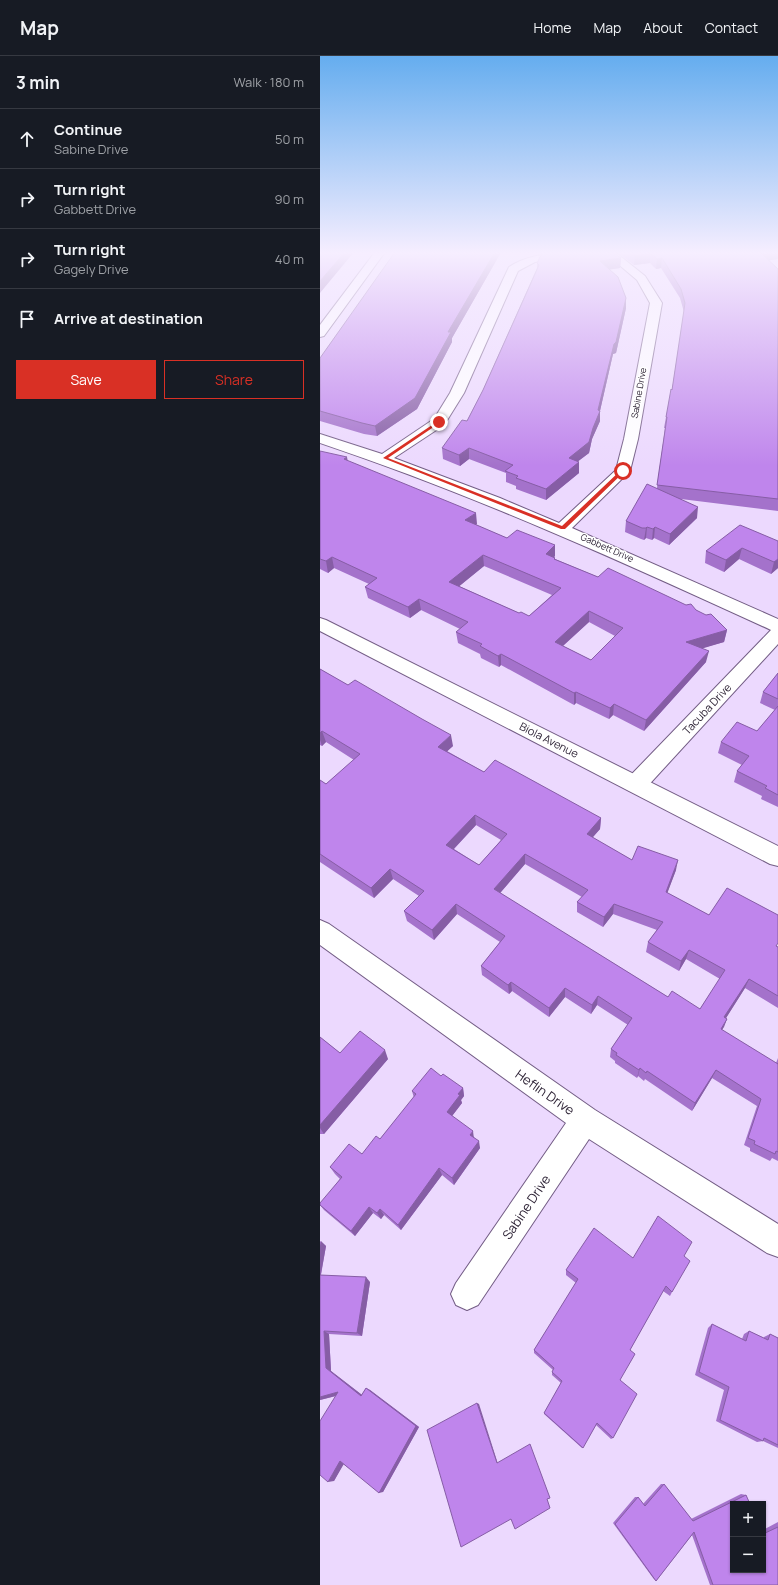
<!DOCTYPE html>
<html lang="en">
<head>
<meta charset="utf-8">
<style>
	:root { --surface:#171b24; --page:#242831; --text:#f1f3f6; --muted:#9ea1a6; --line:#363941; --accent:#d93025 }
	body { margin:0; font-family:Manrope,sans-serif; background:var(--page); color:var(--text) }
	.controls { position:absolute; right:12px; bottom:12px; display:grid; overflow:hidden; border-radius:0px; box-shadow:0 1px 3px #0004 }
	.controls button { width:36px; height:36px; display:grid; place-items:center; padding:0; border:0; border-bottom:1px solid var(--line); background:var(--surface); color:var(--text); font:20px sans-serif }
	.stop { position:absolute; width:12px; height:12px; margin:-9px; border:3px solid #d93025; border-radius:50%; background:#fff }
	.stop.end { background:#d93025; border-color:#fff; box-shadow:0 1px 4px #0008 }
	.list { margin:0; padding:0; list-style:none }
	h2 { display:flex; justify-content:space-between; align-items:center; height:52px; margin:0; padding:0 16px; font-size:17px }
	h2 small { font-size:13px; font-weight:400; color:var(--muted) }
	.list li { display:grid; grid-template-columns:26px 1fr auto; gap:12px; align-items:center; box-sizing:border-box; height:60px; padding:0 16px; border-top:1px solid var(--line) }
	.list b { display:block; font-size:15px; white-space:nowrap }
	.list p { margin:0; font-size:13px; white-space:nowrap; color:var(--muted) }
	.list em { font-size:13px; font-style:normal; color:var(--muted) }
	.actions { display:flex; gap:8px; padding:12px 16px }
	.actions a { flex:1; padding:9px 0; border:1px solid var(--accent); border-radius:0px; text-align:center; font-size:14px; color:var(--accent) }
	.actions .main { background:var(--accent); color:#fff }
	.icon { flex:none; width:22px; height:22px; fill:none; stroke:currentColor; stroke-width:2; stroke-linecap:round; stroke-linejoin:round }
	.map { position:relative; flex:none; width:458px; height:1529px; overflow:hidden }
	header { display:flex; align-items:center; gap:24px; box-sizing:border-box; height:56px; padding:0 20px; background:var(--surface); border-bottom:1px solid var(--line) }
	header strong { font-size:19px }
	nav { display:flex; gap:22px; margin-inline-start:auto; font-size:14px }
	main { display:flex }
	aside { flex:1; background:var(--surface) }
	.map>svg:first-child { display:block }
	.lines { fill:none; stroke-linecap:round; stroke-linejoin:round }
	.street-casing { stroke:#735d85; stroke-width:2 }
	.secondary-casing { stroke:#735d85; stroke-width:2 }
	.street { fill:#fff; fill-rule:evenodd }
	.secondary { fill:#fff; fill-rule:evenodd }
	.wall { fill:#a472cb; fill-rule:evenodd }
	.shaded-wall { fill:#865da5 }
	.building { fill:#bf85ec; stroke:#865da5; fill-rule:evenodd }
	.route { fill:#d93025 }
	.labels { text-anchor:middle; stroke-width:3; stroke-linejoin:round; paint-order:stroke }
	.far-street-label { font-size:9px; fill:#302638; stroke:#fff }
	.street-label { font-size:11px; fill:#302638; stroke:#fff }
	.near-street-label { font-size:13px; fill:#302638; stroke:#fff }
</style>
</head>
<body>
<header>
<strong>Map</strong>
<nav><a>Home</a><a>Map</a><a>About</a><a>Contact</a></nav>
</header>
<main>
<aside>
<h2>3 min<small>Walk · 180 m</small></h2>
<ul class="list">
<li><svg class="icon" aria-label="ahead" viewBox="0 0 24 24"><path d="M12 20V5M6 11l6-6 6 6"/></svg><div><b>Continue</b><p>Sabine Drive</p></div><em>50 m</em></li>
<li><svg class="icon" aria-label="right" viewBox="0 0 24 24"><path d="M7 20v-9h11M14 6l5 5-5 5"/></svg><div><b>Turn right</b><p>Gabbett Drive</p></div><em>90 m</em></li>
<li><svg class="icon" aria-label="right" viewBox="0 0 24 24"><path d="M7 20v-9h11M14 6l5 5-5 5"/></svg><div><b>Turn right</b><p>Gagely Drive</p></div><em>40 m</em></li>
<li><svg class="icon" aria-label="arrive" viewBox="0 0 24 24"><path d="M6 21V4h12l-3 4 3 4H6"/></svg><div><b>Arrive at destination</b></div></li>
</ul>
<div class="actions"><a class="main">Save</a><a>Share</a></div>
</aside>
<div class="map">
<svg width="458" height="1529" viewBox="0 0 458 1529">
	<rect width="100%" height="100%" fill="#ecd9fe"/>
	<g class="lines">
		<defs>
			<path id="street" d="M55,196H65L4,280L0,281V269Z
				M249,196L254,199L253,201L215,206L198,215L144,337L126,366L124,369L74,402L180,442L239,467L296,414L304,383L330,247L317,224L284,196H295L325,220L342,247L318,383L310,415L252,472L458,563V588L324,734L316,736L308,734L305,728L308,722L451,574C303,506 155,439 0,387V378L62,398L114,363L130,337L189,211C207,199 228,198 249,196Z
				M0,864L9,868L275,1054L458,1168V1201L447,1197L269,1083L158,1249L147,1254L136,1249L131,1238L136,1227L246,1067L0,889Z"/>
			<path id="secondary" d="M0,562L6,564L458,790V810L450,808L0,575Z"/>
		</defs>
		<use href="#street" class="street-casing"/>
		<use href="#secondary" class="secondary-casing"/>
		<use href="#street" class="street"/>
		<use href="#secondary" class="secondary"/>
	</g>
	<path class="wall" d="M226,196L301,202L300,212L289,213L306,242V252L296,297L293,298L280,355V365L272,383L269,397L258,405L259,417L226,444L196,433V430L186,426V417L149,403L140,410L123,403L122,392L147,365L163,334L217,212V207Z
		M297,196H458V203L448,204L458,213V455L361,443L377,462L349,489L334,482L332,484L326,482L324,484L321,483L305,476L306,465L337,432L345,372H344L346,361L352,334L364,256L360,242L341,212L336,213L330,207L314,209Z
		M180,198L132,282V286L97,353L57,380L44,378L0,365V302Z
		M0,395L28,405L157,468L155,469L187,482L235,500L234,501L235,502V503L278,521L376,554L407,574L404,586L382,592L386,606L324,675L293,659L289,663L256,647L254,649L181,609L179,611L161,602L160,598L138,587L136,576L140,573L101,554L90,562L48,542L45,531L49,528L14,512L8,517L0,513ZM164,510L232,539L209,560L199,557L139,530ZM269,566L295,580L271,604L243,590Z
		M458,485V512L451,518L419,503L404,516L385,507L386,495Z
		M0,613L133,690L127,695L164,716L281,762L280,773L272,782L312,804L356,814L347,837L389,859L458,891V952L425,932L406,962L407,963L402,974L456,1007L458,1002V1105L452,1102L450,1105L430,1095V1092L424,1089L437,1050L392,1022L372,1055L325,1023L324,1025L318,1020L317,1022L295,1007V1005L290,1001L291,993L308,969L277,949L271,958L245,941L229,961L192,935L189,938L162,919L161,910L180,886L137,858L114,884L87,865L84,855L99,840L73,823L54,842L0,806V724L6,728L34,704L6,686L2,690L0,689ZM156,769L181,784L159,809L134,793ZM205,808L262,841L257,846V856L283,871L293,858L337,874L328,886L326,896L359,915L366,903L400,923L380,953L348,941L180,837Z
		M458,617V751L441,743L442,740L414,726L417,715L422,709L398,697L401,686L437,675L455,654L440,647L443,636Z
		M0,981L20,997L68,1003L4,1078H0Z
		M121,1020L143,1032L144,1040L141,1044L142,1047L132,1060L154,1081L160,1092L134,1129L122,1119L81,1174L64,1159L61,1163L53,1157L35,1180L4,1154L0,1149L20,1123L15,1118L10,1111L42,1098L60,1083L94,1042L92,1035Z
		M0,1185L6,1190L1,1219L50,1226L42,1280L9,1278L11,1315L42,1339L46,1332L50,1334L99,1371L63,1436L23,1408L14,1425L16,1340L0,1344Z
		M364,1200L352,1236L350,1240L343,1235L310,1294L300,1324L293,1382L291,1383L276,1369L262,1392L224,1358V1357L241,1327L232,1319V1316L233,1314L214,1297V1294L256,1227L246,1219V1214L313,1202Z
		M392,1268L422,1283L424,1278L429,1275L444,1282V1281L450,1278L458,1282V1392L443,1385L437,1386L396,1365L404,1334L375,1319L388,1272Z
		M341,1428H344L371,1463L421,1438L426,1439L443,1514V1474L458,1466V1529H390L372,1479L336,1525L333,1522L293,1467L315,1441H318L323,1448Z"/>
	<path class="shaded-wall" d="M25,196H34L0,237V225Z
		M175,196H184L180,198L132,282V286L97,353L57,380L55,370Z
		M440,196H458V203L438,206Z
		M330,197V207L314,209L315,200Z
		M301,202L300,212L280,215V205Z
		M342,202L341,212L336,213L337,203Z
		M306,242V252L296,297L293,298L279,359L280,355V365L272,383L269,397L248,413L249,402L278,354L294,288Z
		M149,392V403L140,410L139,399Z
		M27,401L29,412L24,403Z
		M259,406V417L226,444V433Z
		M378,451L377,462L349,489L350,478Z
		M156,457L157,468L146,476L145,464Z
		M327,471L326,482L324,484L326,472Z
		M335,471L334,482L332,484L333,473Z
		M235,489V500L226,509V498Z
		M422,492L419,503L404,516L406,504Z
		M163,499L164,510L131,537L129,526Z
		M12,501L14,512L8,517L6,505Z
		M458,503V512L451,518L454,506Z
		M99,543L101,554L90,562L88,551Z
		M269,555V566L235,597V586Z
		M407,574L404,586L364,598L366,586Z
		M389,595L386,606L324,675L326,664Z
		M181,598V609L179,611L178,600Z
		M256,636V647L254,649V637Z
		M294,648L293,659L289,663L290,652Z
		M2,675L6,686L2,690L0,684V677Z
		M131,679L133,690L120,702L118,691Z
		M155,759L156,769L128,799L126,789Z
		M281,762L280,773L266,789L267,778Z
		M205,798V808L175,843L174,833Z
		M358,804L356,814L344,846L346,836Z
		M70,813L73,823L54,842L51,832Z
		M136,848L137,858L114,884L112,874Z
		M294,848L293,858L283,871L284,861Z
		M369,894L366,903L359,915L361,905Z
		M429,923L425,932L401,970L404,961Z
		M191,926L192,935L189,938L188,929Z
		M245,932V941L229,961V952Z
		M278,940L277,949L271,958L272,949Z
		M407,963L404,971L397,981L401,973Z
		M65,994L68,1003L4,1078L0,1072V1069Z
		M320,1012L318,1020L317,1022L319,1014Z
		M396,1014L392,1022L372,1055L375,1047Z
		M143,1032L144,1040L141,1044L142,1047L129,1064L127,1056L138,1038Z
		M153,1075L154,1083L150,1079Z
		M159,1085L160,1092L134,1129L132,1122Z
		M119,1112L122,1119L81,1174L78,1169Z
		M49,1151L53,1157L35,1180L31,1175Z
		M60,1153L64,1159L61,1163L57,1157Z
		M1,1185L6,1190L0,1223V1190Z
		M46,1221L50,1226L42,1280L37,1277Z
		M4,1275L9,1278L11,1315L46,1342L41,1340L6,1312Z
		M46,1332L50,1334L99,1371L63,1436L59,1437Z
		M18,1336L23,1338L0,1344V1341Z
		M157,1347L159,1348L178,1408L177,1407Z
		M20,1405L25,1406L14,1425L8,1426Z"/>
	<path class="building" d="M0,196H25L0,225Z
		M75,196H175L128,276H131L95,342L55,370L42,367L0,355V302Z
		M229,196H293L301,202L280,205L298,221L306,242L296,286L294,288L278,354L280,355L273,372L269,386L249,402L259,406L226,433L196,422L198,420L185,415L193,409L149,392L139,399L122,392L142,364L147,365L163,334L219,209L217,207L222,197Z
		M309,196H444H440L458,213V443L337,429L347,361H346L351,333L352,334L365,247L361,233L342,202L337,203L330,197L315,200Z
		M0,395L27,401L24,403L156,457L145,464L187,482L197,474L235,489L226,498L235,502L234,503L278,521L288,512L366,549L371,548L376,554L386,559L391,558L407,574L366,586L389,595L326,664L294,648L290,652L256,636L254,637L181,598L178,600L160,590L162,588L136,576L148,566L99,543L88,551L45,531L57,522L12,501L6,505L0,503ZM163,499L241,532L209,560L201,556L199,557L129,526ZM269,555L303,572L271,604L235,586Z
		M327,428L378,451L350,478L335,471L333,473L327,471L326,472H322L306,465Z
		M420,469L458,485V503L454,506L422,492L406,504L386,495Z
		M0,613L28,629L35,624L102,663L131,679L118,691L164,716L175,704L281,762L267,778L312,804L318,790L358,804L346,836L389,859L407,832L458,859V887L456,890L458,891V940L429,923L404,961L407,963L401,973L458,1008V1007V1096L456,1095L455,1098L434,1088L435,1085L428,1082L441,1043L396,1014L375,1047L327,1015L326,1017L320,1012L319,1014L296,999L297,997L291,993L312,962L278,940L272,949L245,932L229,952L191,926L188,929L161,910L185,880L136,848L112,874L84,855L104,835L70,813L51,832L0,798V724L6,728L40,698L2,675L0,677ZM155,759L187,778L159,809L126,789ZM205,798L268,834L257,846L284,861L294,848L343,866L328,886L361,905L369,894L405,914L380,953L352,935L348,941L174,833Z
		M458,617V643L443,636Z
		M458,650V739L445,732L447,730L417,715L429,700L401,686L417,666L437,675Z
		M40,975L65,994L0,1069V981L20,997Z
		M111,1012L121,1020L123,1018L143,1032L138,1038L140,1039L127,1056L153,1075L150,1079L159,1085L132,1122L119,1112L78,1169L60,1153L57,1157L49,1151L31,1175L0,1149V1147L22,1121L10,1111L29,1088L42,1098L56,1080L60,1083L96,1038L92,1035Z
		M338,1160L372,1186L364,1200L370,1205L352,1236L346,1230L310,1294L315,1298L300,1324L317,1338L293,1382L277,1367L263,1392L224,1357L242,1325L232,1316L234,1312L214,1294L258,1223L246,1214L274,1172L313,1202Z
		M0,1219L46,1221L37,1277L4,1275L6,1312L41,1340L46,1332L96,1370L59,1437L20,1405L8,1426L0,1419V1365L18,1336L0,1341Z
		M392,1268L426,1285L429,1275L448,1284L450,1278L458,1282V1389L444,1382L443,1385L400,1364L409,1331L379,1316Z
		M157,1347L177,1407L210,1388L230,1442L227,1443L230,1452L195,1473L191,1463L141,1491L107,1374Z
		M344,1428L373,1465L426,1439L430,1448H413V1514H443V1478L458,1471V1529H393L374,1476L336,1525L295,1468L318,1441L325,1450Z"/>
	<linearGradient id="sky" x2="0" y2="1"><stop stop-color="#65adef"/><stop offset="0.48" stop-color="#f6eeff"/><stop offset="1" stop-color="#f6eeff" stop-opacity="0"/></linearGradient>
	<rect width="458" height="410" fill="url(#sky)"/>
	<path class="route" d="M118,365L121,366L68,402L242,470L301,414L305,415L245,473H241L63,402Z"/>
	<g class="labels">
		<g class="far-street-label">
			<text transform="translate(319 337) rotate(-80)" y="3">Sabine Drive</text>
			<text transform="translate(287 492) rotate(24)" y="3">Gabbett Drive</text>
		</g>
		<g class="street-label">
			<text transform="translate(387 653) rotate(-47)" y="4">Tacuba Drive</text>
			<text transform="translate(229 684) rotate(27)" y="4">Biola Avenue</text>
		</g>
		<g class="near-street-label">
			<text transform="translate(225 1036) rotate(35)" y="5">Heflin Drive</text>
			<text transform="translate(206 1151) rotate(-56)" y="5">Sabine Drive</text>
		</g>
	</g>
</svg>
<div class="controls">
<button>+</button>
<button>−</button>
</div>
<div class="stop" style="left:303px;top:415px"></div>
<div class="stop end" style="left:119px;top:366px"></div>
</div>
</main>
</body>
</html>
